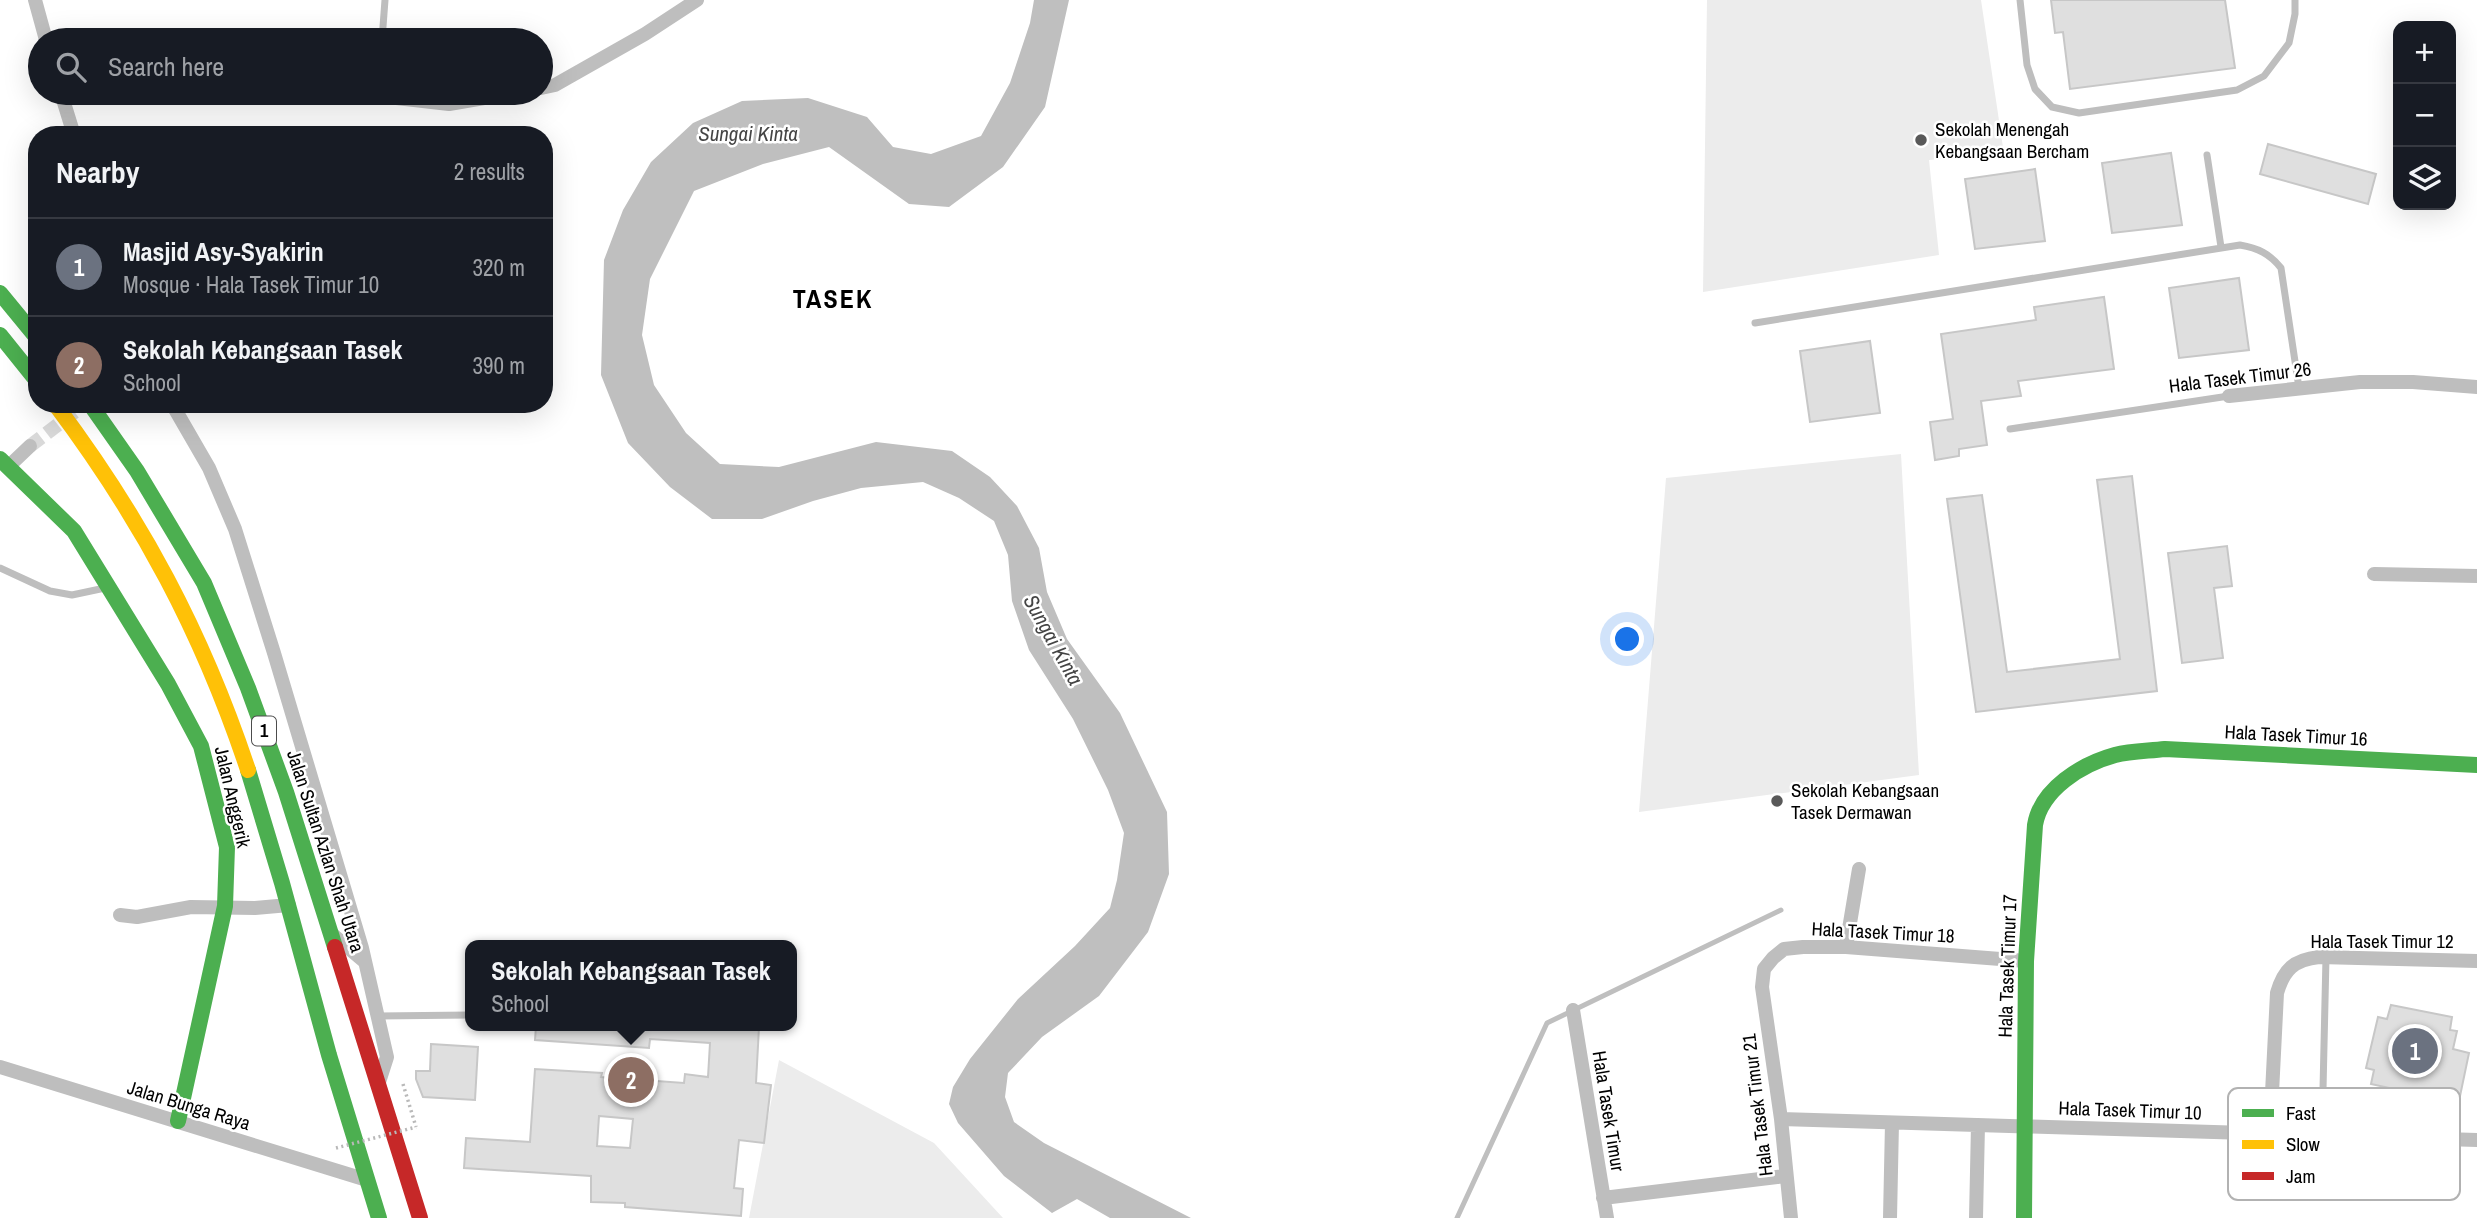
<!DOCTYPE html>
<html lang="en">
<head>
<meta charset="utf-8">
<style>
	:root { --surface:#171b24; --page:#242831; --text:#f1f3f6; --muted:#9ea1a6; --line:#363941; --accent:#1a73e8 }
	body { margin:0; font-family:"Archivo Narrow",sans-serif; background:var(--page); color:var(--text) }
	.controls { position:absolute; right:21px; top:21px; display:grid; overflow:hidden; border-radius:14px; box-shadow:0 7px 28px #0002 }
	.controls button { width:63px; height:63px; display:grid; place-items:center; padding:0; border:0; border-bottom:2px solid var(--line); background:var(--surface); color:var(--text); font:35px sans-serif }
	.you { position:absolute; left:1628px; top:640px; width:24px; height:24px; margin:-18px; border:5px solid #fff; border-radius:50%; background:#1a73e8; box-shadow:0 0 0 10px #1a73e833 }
	.badge { display:grid; place-items:center; width:46px; height:46px; border-radius:50%; background:var(--accent); color:#fff; font-size:23px; font-weight:700 }
	.pin { position:absolute; translate:-50% -50%; border:4px solid #fff; box-shadow:0 2px 7px #0006 }
	.popup { position:absolute; left:465px; top:940px; width:332px; height:91px; box-sizing:border-box; display:grid; place-content:center; border-radius:14px; background:var(--surface); filter:drop-shadow(0 2px 5px #0005); font-size:23px; white-space:nowrap; color:var(--muted) }
	.popup b { font-size:26px; color:var(--text) }
	.popup::after { content:''; position:absolute; left:50%; top:100%; margin-left:-14px; border:14px solid transparent; border-top-color:var(--surface) }
	.list { margin:0; padding:0; list-style:none }
	h2 { display:flex; justify-content:space-between; align-items:center; height:91px; margin:0; padding:0 28px; font-size:30px }
	h2 small { font-size:23px; font-weight:400; color:var(--muted) }
	.list li { display:grid; grid-template-columns:46px 1fr auto; gap:21px; align-items:center; box-sizing:border-box; height:98px; padding:0 28px; border-top:2px solid var(--line) }
	.list b { display:block; font-size:26px; white-space:nowrap }
	.list p { margin:0; font-size:23px; white-space:nowrap; color:var(--muted) }
	.list em { font-size:23px; font-style:normal; color:var(--muted) }
	.icon { flex:none; width:38px; height:38px; fill:none; stroke:currentColor; stroke-width:2; stroke-linecap:round; stroke-linejoin:round }
	.map { position:relative; flex:none; width:2477px; height:1218px; overflow:hidden }
	.search { position:absolute; background:var(--surface); box-shadow:0 7px 28px #0002; left:28px; top:28px; width:525px; height:77px; display:flex; align-items:center; gap:18px; box-sizing:border-box; padding:0 24px; border-radius:38px; color:var(--muted); font-size:26px }
	.panel { position:absolute; background:var(--surface); box-shadow:0 7px 28px #0002; left:28px; top:126px; width:525px; height:287px; border-radius:28px }
	.map>svg:first-child { display:block }
	.green { fill:#ececec }
	.water { fill:#bfbfbf }
	.lines { fill:none; stroke-linecap:round; stroke-linejoin:round }
	.stream { stroke:#bfbfbf; stroke-width:5 }
	.building { fill:#dfdfdf; stroke:#c7c7c7; stroke-width:2; fill-rule:evenodd }
	.street-tunnel { stroke:#d9d9d9; stroke-width:14; stroke-dasharray:14 7; stroke-linecap:butt }
	.path { stroke:#b9b9b9; stroke-width:3.5; stroke-dasharray:2 3.5; stroke-linecap:butt }
	.lane { stroke:#bebebe; stroke-width:7 }
	.street { stroke:#bebebe; stroke-width:14 }
	.fast { stroke:#4caf50; stroke-width:16 }
	.slow { stroke:#ffc107; stroke-width:16 }
	.jam { stroke:#c62828; stroke-width:16 }
	.path-bridge { stroke:#b9b9b9; stroke-width:3.5; stroke-dasharray:2 3.5; stroke-linecap:butt }
	.poi-dot { fill:#595959; stroke:#fff; stroke-width:2.5 }
	.labels { text-anchor:middle; stroke-width:5; stroke-linejoin:round; paint-order:stroke }
	.shield { fill:#fff; stroke:#4c4c4c; stroke-width:2 }
	.shield-label { font-size:18px; font-weight:bold; fill:#000 }
	.poi-label { font-size:19px; fill:#000; stroke:#fff; text-anchor:start }
	.street-label { font-size:19px; fill:#000; stroke:#fff }
	.water-label { font-size:21px; font-style:italic; fill:#444; stroke:#fff }
	.district-label { font-size:26px; font-weight:bold; letter-spacing:2px; fill:#000; stroke:#fff }
	.key { fill:#fff; stroke:#b2b2b2; stroke-width:2 }
	.key-label { font-size:19px; fill:#000 }
</style>
</head>
<body>
<div class="map">
<svg width="2477" height="1218" viewBox="0 0 2477 1218">
	<rect width="100%" height="100%" fill="#fff"/>
	<path class="green" d="M1707,0H1981L2004,154L1929,160L1939,255L1703,292Z
		M1901,454L1919,775L1639,812L1666,478Z
		M779,1060L934,1143L1003,1218H749Z"/>
	<path class="water" d="M1034,0H1069L1045,107L1003,167L949,207L909,204L829,147L763,164L694,191L650,279L642,335L654,385L686,433L720,464L779,467L876,442L952,451L990,477L1017,506L1039,548L1047,592L1067,639L1120,713L1167,812L1169,874L1148,932L1099,996L1042,1037L1008,1073L1005,1097L1014,1122L1044,1143L1191,1218H1110L1077,1199L1052,1213L1004,1176L958,1123L949,1104L953,1087L970,1059L1018,999L1075,946L1110,908L1117,880L1124,833L1108,790L1073,719L1029,650L1012,601L1008,555L994,521L959,498L923,482L861,488L813,501L762,519H712L670,487L628,443L601,375L604,260L623,210L651,162L693,123L742,101L808,98L867,117L893,147L931,154L981,136L1010,83L1030,23Z"/>
	<g class="lines">
		<path class="stream" d="M1457,1218L1547,1023L1781,910"/>
	</g>
	<path class="building" d="M2051,0H2225L2235,68L2070,89L2063,32L2055,33Z
		M2268,144L2376,174L2368,204L2260,174Z
		M2171,153L2182,225L2112,233L2102,163Z
		M2035,169L2045,241L1975,249L1965,179Z
		M2239,278L2249,350L2179,358L2169,288Z
		M2104,297L2114,369L2018,381L2021,396L1981,401L1987,445L1959,449V456L1935,460L1930,422L1953,419L1941,334L2036,320L2034,307Z
		M1870,341L1880,413L1810,422L1800,351Z
		M2132,476L2157,691L1976,712L1947,499L1982,495L2007,672L2120,659L2097,480Z
		M2227,546L2232,586L2214,588L2223,658L2182,663L2168,553Z
		M2391,1005L2452,1017L2450,1030L2457,1031L2453,1049L2469,1053L2460,1096L2437,1092L2435,1098L2371,1084L2374,1070L2366,1068L2378,1017L2387,1019Z
		M536,1026L759,1027L756,1083L771,1085L764,1143L739,1140L734,1188L743,1189L741,1216L625,1207V1203L591,1202V1176L464,1168L466,1138L530,1142L535,1069L602,1073L601,1077L684,1083L685,1074L708,1077L710,1043L650,1039L649,1048L535,1040ZM599,1116L633,1119L630,1148L597,1146Z
		M431,1044L478,1047L475,1100L423,1097L416,1079V1071H430Z"/>
	<g class="lines">
		<path class="street-tunnel" d="M30,446L85,404"/>
		<path class="path" d="M403,1084L416,1127"/>
		<path class="lane" d="M2020,0L2027,65L2035,89L2052,107L2079,113L2237,90L2264,76L2289,43L2295,14V0
			M382,40L385,0
			M2207,155L2221,247
			M1755,323L2240,245C2258,248 2270,254 2281,268L2299,388
			M2010,429L2229,396
			M0,568L50,591L72,595L105,588
			M378,1016L470,1015
			M2322,1134L2326,957"/>
		<path class="street" d="M35,0L46,40
			M541,88L555,85L645,34L697,0
			M61,93L74,135
			M61,95L379,96L449,104L514,93
			M2229,396L2360,382H2413L2477,387
			M172,404L209,468L235,529L274,653L362,948L387,1057L379,1082
			M9,466L30,446
			M2374,574L2477,576
			M120,915L137,917L191,907L255,908L289,905
			M332,934L365,962
			M1846,947L1859,869
			M1573,1010L1607,1218
			M0,1067L367,1180
			M1781,1119L2477,1140
			M2270,1133L2277,993C2284,969 2294,960 2319,957L2477,961
			M1603,1198L1785,1176
			M1791,1218L1781,1119L1762,987L1764,969L1773,958L1784,949L1803,947H1846L2026,961
			M1890,1218L1892,1123
			M1976,1218L1978,1125"/>
		<path class="fast" d="M0,293L37,338
			M0,335L37,381
			M90,404L137,471L204,583L248,688L286,792L335,947
			M0,459L74,531L168,684L201,746L227,847L225,906L178,1121
			M248,770L282,883L329,1055L379,1218
			M2024,1218L2026,961L2035,825C2041,789 2082,764 2115,755C2131,751 2149,751 2165,749L2477,765"/>
		<path class="slow" d="M55,404C142,520 202,632 248,770"/>
		<path class="jam" d="M335,947L420,1218"/>
		<path class="path-bridge" d="M336,1148L416,1127"/>
	</g>
	<g class="poi-dot">
		<circle cx="1921" cy="140" r="7"/>
		<circle cx="1777" cy="801" r="7"/>
	</g>
	<g class="labels">
		<rect class="shield" x="252" y="716.5" width="24" height="29" rx="5"/>
		<g class="shield-label">
			<text x="264" y="737">1</text>
		</g>
		<g class="poi-label">
			<text x="1935" y="136">Sekolah Menengah<tspan x="1935" dy="22">Kebangsaan Bercham</tspan></text>
			<text x="1791" y="797">Sekolah Kebangsaan<tspan x="1791" dy="22">Tasek Dermawan</tspan></text>
		</g>
		<g class="street-label">
			<text transform="translate(2240 377) rotate(-7)" y="7">Hala Tasek Timur 26</text>
			<text transform="translate(2296 735) rotate(3)" y="7">Hala Tasek Timur 16</text>
			<text transform="translate(233 797) rotate(77)" y="7">Jalan Anggerik</text>
			<text transform="translate(326 851) rotate(72)" y="7">Jalan Sultan Azlan Shah Utara</text>
			<text transform="translate(1883 932) rotate(3)" y="7">Hala Tasek Timur 18</text>
			<text x="2382" y="948">Hala Tasek Timur 12</text>
			<text transform="translate(2007 966) rotate(-88)" y="7">Hala Tasek Timur 17</text>
			<text transform="translate(189 1105) rotate(17)" y="7">Jalan Bunga Raya</text>
			<text transform="translate(1757 1105) rotate(-97)" y="7">Hala Tasek Timur 21</text>
			<text transform="translate(2130 1110) rotate(2)" y="7">Hala Tasek Timur 10</text>
			<text transform="translate(1609 1111) rotate(81)" y="7">Hala Tasek Timur</text>
		</g>
		<g class="water-label">
			<text x="748" y="141">Sungai Kinta</text>
			<text transform="translate(1053 640) rotate(61)" y="7">Sungai Kinta</text>
		</g>
		<g class="district-label">
			<text x="833" y="308">TASEK</text>
		</g>
	</g>
	<rect x="2228" y="1088" width="232" height="112" rx="10" class="key"/>
	<rect x="2242" y="1109" width="32" height="8" fill="#4caf50"/>
	<rect x="2242" y="1140" width="32" height="9" fill="#ffc107"/>
	<rect x="2242" y="1172" width="32" height="8" fill="#c62828"/>
	<g class="key-label">
		<text x="2286" y="1120">Fast</text>
		<text x="2286" y="1151">Slow</text>
		<text x="2286" y="1183">Jam</text>
	</g>
</svg>
<div class="controls">
<button>+</button>
<button>−</button>
<button><svg class="icon" aria-label="layers" viewBox="0 0 24 24"><path d="M12 4l9 5-9 5-9-5zM3 14l9 5 9-5"/></svg></button>
</div>
<div class="you"></div>
<div class="pin badge" style="left:2415px;top:1051px;background:#6b7280">1</div>
<div class="pin badge" style="left:631px;top:1080px;background:#8d6e63">2</div>
<div class="popup"><b>Sekolah Kebangsaan Tasek</b>School</div>
<div class="search"><svg class="icon" aria-label="search" viewBox="0 0 24 24"><circle cx="10" cy="10" r="6"/><path d="M15 15l6 6"/></svg>Search here</div>
<section class="panel">
<h2>Nearby<small>2 results</small></h2>
<ul class="list">
<li><span class="badge" style="background:#6b7280">1</span><div><b>Masjid Asy-Syakirin</b><p>Mosque · Hala Tasek Timur 10</p></div><em>320 m</em></li>
<li><span class="badge" style="background:#8d6e63">2</span><div><b>Sekolah Kebangsaan Tasek</b><p>School</p></div><em>390 m</em></li>
</ul>
</section>
</div>
</body>
</html>
